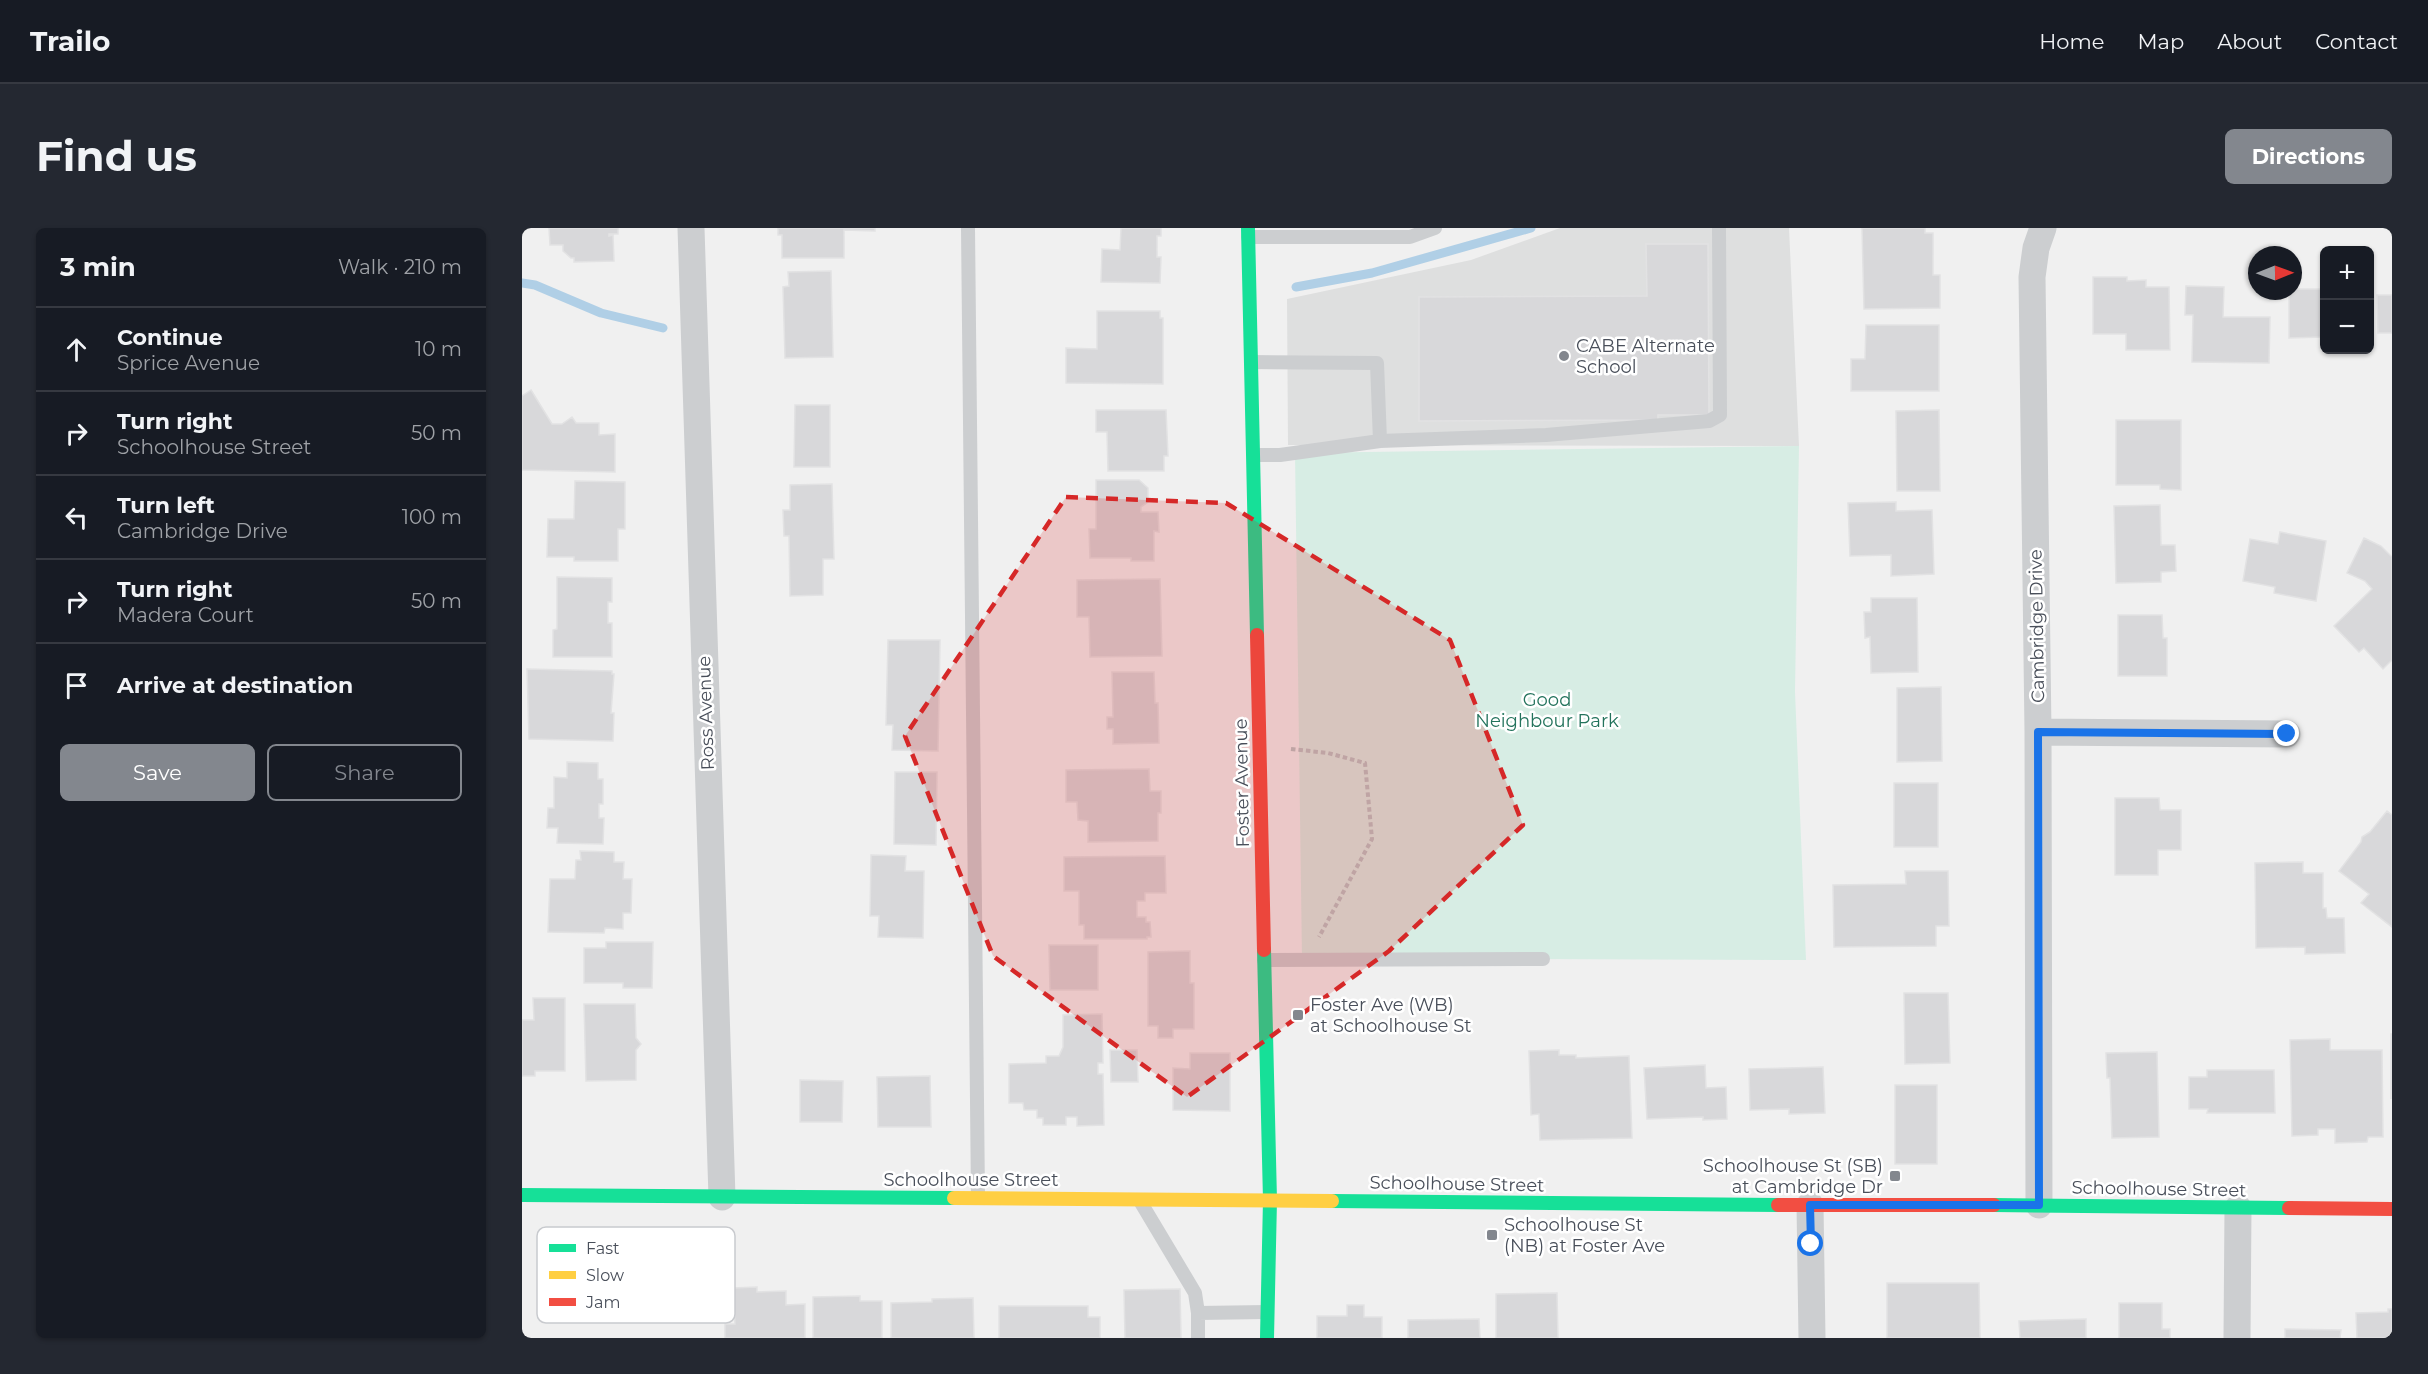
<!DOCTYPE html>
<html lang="en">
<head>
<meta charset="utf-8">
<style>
	:root { --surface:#171b24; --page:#242831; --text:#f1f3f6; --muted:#9ea1a6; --line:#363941; --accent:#83878e }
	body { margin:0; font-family:Montserrat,sans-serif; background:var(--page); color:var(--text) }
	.controls { position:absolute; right:18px; top:18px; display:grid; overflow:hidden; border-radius:9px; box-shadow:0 2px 4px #0004 }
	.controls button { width:54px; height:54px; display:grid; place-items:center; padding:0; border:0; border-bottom:2px solid var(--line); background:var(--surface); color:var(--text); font:30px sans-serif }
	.compass { position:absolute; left:1726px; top:18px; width:54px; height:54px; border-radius:50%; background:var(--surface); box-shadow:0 2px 4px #0004; rotate:89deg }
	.stop { position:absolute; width:18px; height:18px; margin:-14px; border:4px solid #1a73e8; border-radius:50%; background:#fff }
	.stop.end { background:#1a73e8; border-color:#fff; box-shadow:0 2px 6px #0008 }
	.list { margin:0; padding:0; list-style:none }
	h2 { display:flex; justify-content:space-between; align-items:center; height:78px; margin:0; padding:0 24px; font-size:26px }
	h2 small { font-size:20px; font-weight:400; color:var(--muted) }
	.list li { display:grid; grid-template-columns:39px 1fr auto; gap:18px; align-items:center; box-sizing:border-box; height:84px; padding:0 24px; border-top:2px solid var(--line) }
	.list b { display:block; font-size:22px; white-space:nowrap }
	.list p { margin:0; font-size:20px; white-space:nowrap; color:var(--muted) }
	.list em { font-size:20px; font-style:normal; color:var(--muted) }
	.actions { display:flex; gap:12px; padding:18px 24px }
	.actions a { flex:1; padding:14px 0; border:2px solid var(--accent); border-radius:9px; text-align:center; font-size:21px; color:var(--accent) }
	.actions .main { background:var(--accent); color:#fff }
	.icon { flex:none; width:33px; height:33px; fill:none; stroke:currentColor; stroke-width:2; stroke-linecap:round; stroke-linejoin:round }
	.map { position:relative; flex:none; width:1870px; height:1110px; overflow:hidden; border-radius:9px }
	header { display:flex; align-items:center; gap:36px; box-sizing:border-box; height:84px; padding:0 30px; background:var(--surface); border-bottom:2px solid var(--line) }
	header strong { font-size:28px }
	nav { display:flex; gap:33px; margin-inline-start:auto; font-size:21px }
	.intro { display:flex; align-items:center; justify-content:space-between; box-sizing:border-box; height:144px; padding:0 36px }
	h1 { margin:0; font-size:42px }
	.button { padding:15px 27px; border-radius:9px; background:var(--accent); color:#fff; font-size:21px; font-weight:700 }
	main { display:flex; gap:36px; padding:0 36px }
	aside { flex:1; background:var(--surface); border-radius:9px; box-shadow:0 2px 4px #0004 }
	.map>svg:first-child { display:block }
	.education { fill:#dedfdf }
	.green { fill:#d7ede4 }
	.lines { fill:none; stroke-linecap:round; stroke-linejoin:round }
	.stream { stroke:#b0cfe6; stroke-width:9 }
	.building { fill:#d8d8da; stroke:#e2e2e3; stroke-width:1.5 }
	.path { stroke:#bac3c3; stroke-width:4; stroke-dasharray:4.5 3; stroke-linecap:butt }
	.lane { stroke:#ccced0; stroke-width:14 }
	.street { stroke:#ccced0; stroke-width:27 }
	.fast { stroke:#16e098; stroke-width:14 }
	.slow { stroke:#ffcf43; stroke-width:14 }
	.jam { stroke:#f24e42; stroke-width:14 }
	.route { stroke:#1a73e8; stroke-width:8 }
	.marked { fill:#d62828; fill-opacity:0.2; stroke:#d62828; stroke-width:4.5; stroke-dasharray:12 8; stroke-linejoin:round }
	.poi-dot { fill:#83878e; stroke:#fff; stroke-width:2 }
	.labels { text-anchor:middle; stroke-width:5; stroke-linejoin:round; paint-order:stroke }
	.poi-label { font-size:18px; fill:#494f5a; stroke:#fff; text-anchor:start }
	.street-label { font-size:18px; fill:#494f5a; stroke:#fff }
	.park-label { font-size:18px; fill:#23735c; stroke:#fff }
	.key { fill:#fff; stroke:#c8cace; stroke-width:1.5 }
	.key-label { font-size:16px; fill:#494f5a }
</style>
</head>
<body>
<header>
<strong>Trailo</strong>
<nav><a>Home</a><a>Map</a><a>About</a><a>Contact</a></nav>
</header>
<div class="intro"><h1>Find us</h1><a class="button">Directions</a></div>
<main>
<aside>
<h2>3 min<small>Walk · 210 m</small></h2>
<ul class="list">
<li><svg class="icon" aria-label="ahead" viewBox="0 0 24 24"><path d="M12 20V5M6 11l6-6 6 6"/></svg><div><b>Continue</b><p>Sprice Avenue</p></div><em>10 m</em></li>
<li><svg class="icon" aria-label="right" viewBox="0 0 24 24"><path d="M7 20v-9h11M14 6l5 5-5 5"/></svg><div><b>Turn right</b><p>Schoolhouse Street</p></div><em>50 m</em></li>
<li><svg class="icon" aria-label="left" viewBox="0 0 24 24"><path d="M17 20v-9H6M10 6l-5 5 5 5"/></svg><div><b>Turn left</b><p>Cambridge Drive</p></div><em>100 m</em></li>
<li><svg class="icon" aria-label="right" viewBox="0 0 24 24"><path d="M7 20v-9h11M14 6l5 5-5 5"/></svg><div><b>Turn right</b><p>Madera Court</p></div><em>50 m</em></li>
<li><svg class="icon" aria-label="arrive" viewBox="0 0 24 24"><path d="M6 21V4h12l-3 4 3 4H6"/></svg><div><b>Arrive at destination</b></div></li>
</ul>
<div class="actions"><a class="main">Save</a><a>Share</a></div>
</aside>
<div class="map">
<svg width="1870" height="1110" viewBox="0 0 1870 1110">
	<rect width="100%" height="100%" fill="#f0f0f0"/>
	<path class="education" d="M1038,0H1267L1277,218L766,217L765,71L949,32Z"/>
	<path class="green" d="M1277,218L1273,464L1284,732L780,730L773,225Z"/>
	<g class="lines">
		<path class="stream" d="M0,55L13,57L79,85L141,100
			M774,59L850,45L1009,0"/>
	</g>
	<path class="building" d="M27,0H96V6H87V8L91,7L92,33L52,34V30H49L41,23V17H28Z
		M256,0H353V3L322,2V30H260V7H256Z
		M599,0H639V8H635V29H639L638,55L579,54L580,21L598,22Z
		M1340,0H1403V5H1411V47H1418V80L1342,81Z
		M1124,16H1186L1187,187H1136V192L897,193V69L1125,68Z
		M309,43L311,129L263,130L261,59L267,58L266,44Z
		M1571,49H1605V53L1624,52V59H1647L1648,122H1604V106H1571Z
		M1664,58L1702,59L1701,89H1748L1747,135L1670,134L1671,87H1663Z
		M1771,61H1802V109L1767,110V63H1771Z
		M1855,67H1870V105H1856Z
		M575,83H638V90H641V156L544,155V120L575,121Z
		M1344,97H1417V163H1329V131H1343Z
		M9,162L30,196H40L50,189L54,195H77V207L93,206V244L0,242V168Z
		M273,177H308V239H272Z
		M574,182H644L646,228H642V243H586L585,204H574Z
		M1417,182L1418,263H1375L1374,183Z
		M1594,192H1659V262L1638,261V257H1594Z
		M574,252H617L626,260V274L619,279V284H636L637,304L632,303V333H609V330H568L567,301H574Z
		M53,253L103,254V301H96V333H52V329H25L26,291H52Z
		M310,256L312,331H301V367L268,368L267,308H262L261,282H268V257Z
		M1374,274V283L1410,282L1412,346L1369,348V327L1328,328L1326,275Z
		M1638,277L1639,317H1653L1654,343L1639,344V354L1594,355L1592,278Z
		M1758,304L1804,313L1794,373L1752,365L1753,359L1721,353L1728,311L1756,316Z
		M1842,310L1859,318L1870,329V432L1861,441L1842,420L1837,424L1812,398L1850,361L1843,353L1825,345Z
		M35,349L90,350V374H86V395H90V429H31V402L35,401Z
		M638,351L640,428L568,429L567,389H555V352Z
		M1349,370H1395L1396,444L1349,445L1348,409L1343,410L1342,384H1349Z
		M1596,387H1640L1641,410H1645V448H1596Z
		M366,412H418L416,523L370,522L371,497H364Z
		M5,441L90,443V446H92L89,485H92L91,513L7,511Z
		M590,444H632L633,475H636L637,515L591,516V501H585V489H591Z
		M1419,459L1420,533L1375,534V460Z
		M45,534L76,535V551H81V576H77V590H82L81,616L35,615L36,600H25L26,580H32V549L45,550Z
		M627,541L628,563H639V585H636V613L566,614V593L556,592L555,574H544V542Z
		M373,544H415L414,617L372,616Z
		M1372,555H1416V619H1372Z
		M1593,570H1637L1638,582H1659V622H1636V647H1593Z
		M1865,583L1870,587V699L1839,675L1847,666L1817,643L1839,614L1840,609L1848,604Z
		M58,623L92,624V634H102L101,651H110L109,685H101V701L83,700L82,705L26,704L28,651H53L54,632H59Z
		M349,627L384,628L383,643H402L401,710L356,709L357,688H348Z
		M643,628L644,665H623V673H615V689H624V694H628L629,709H625V711H562V697H557V663H542V629Z
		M1781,634V645H1801V680H1804L1805,690H1822L1823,725L1783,726V719L1734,720L1733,635Z
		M1383,643H1426L1427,698H1414V718L1312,719L1311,657L1384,656Z
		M84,714H131L130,760H101V755H62V720H84Z
		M527,717H576V762H528Z
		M668,723V755H672V801H651V810H636V798H626V724Z
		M1382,765H1426L1428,835L1383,836Z
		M11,770H43V843H13V848H0V792H12Z
		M62,776H113L114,810L119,816L114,822V852L64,853Z
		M580,786L581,835H576V846H581L582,897L555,898V889H544V897H521V890H515V882H502L501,875H487V836L524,835V828H537L541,819V787Z
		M1869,806H1870L1869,871Z
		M1808,811V822H1860L1861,909H1846L1845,914L1813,915V901H1796V907L1770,908L1768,812Z
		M588,822H615L616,854H589Z
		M1037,822V827H1054V830L1107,828L1110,910L1018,912L1017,886L1009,887L1007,823Z
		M1635,824L1637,909L1590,910L1588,850H1585L1584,825Z
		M668,825H708V883L651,882V840L668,841Z
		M1183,837L1184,860L1204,859L1205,891L1181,892V889L1125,891L1122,840Z
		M1301,839L1303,885L1267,886V881L1228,882L1227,841Z
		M1685,842H1752L1753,885H1685L1686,881H1667V849H1685Z
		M408,848L409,899H356L355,849Z
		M278,852L321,853L320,894H278Z
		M1373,857H1415V936H1373Z
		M1365,1055H1457L1458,1110H1365Z
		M235,1059V1064L264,1063V1077L283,1076V1110H203V1096H213L211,1060Z
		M658,1061L659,1110H603L602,1062Z
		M1035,1065L1036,1110H974V1066Z
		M338,1068V1073H360V1110H291V1069Z
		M451,1070L452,1110H369V1075L410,1074V1071Z
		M1597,1075H1640V1101H1648V1110H1597Z
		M825,1077H842V1089H860V1110H795V1088H825Z
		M477,1078H566V1089H578V1110H477Z
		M1866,1081H1870V1110H1835L1834,1085L1866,1084Z
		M957,1091L958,1110H886V1092Z
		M1564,1091V1110H1498L1497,1093Z
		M1763,1101L1819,1102L1818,1110H1763Z"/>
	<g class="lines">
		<path class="path" d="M769,521L806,525L843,535L850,611L797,709"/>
		<path class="lane" d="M446,0L456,970
			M726,9H888L913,0
			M729,134L855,135L858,213L758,227H732
			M858,213L1024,207L1187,193L1198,187L1197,0
			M742,732L1021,731
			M618,973L673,1065L676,1085L745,1084
			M676,1085V1110"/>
		<path class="street" d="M169,0L200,969
			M1516,504L1765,506
			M1288,977L1290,1110
			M1517,977L1516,504L1510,49L1514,20L1521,0
			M1715,1110L1716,980"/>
		<path class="fast" d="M726,0L735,407
			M742,722L748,972L745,1110
			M0,967L432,970
			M810,973L1256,977
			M1472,977L1767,980"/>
		<path class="slow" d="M432,970L810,973"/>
		<path class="jam" d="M735,407L742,722
			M1256,977H1472
			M1767,980L1870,981"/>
	</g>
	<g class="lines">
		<path class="route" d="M1289,1016L1288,977H1517L1516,504L1765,506"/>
	</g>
	<path class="marked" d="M544,269L704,275L928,412L1001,597L867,723L665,869L471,728L383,508Z"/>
	<g class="poi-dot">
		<circle cx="1042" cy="128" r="6"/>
		<rect x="770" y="781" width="12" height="12" rx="3"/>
		<rect x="1367" y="942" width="12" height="12" rx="3"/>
		<rect x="964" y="1001" width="12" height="12" rx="3"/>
	</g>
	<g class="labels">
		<g class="poi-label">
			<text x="1054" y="124">CABE Alternate<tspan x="1054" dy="21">School</tspan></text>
			<text x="788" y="783">Foster Ave (WB)<tspan x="788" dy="21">at Schoolhouse St</tspan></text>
			<text x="1361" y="944" text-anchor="end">Schoolhouse St (SB)<tspan x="1361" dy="21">at Cambridge Dr</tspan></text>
			<text x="982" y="1003">Schoolhouse St<tspan x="982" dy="21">(NB) at Foster Ave</tspan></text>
		</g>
		<g class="street-label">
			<text transform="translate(1515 398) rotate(-91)" y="6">Cambridge Drive</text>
			<text transform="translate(184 485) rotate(-92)" y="6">Ross Avenue</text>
			<text transform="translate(720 555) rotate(-91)" y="6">Foster Avenue</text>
			<text x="449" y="958">Schoolhouse Street</text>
			<text transform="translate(935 956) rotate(1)" y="6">Schoolhouse Street</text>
			<text transform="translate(1637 961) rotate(1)" y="6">Schoolhouse Street</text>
		</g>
		<g class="park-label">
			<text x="1025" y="478">Good<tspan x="1025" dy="21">Neighbour Park</tspan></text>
		</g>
	</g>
	<rect x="15" y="999" width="198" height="96" rx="9" class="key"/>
	<rect x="27" y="1016" width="27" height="8" fill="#16e098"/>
	<rect x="27" y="1043" width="27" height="8" fill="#ffcf43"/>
	<rect x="27" y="1070" width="27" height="8" fill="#f24e42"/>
	<g class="key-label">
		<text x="64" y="1026">Fast</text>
		<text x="64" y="1053">Slow</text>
		<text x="64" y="1080">Jam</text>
	</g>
</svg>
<div class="controls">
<button>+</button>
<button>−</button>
</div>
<svg class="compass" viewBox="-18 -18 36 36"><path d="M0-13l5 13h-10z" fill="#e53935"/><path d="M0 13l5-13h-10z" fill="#9ea1a6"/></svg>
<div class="stop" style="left:1289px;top:1016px"></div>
<div class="stop end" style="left:1765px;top:506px"></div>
</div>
</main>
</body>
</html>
